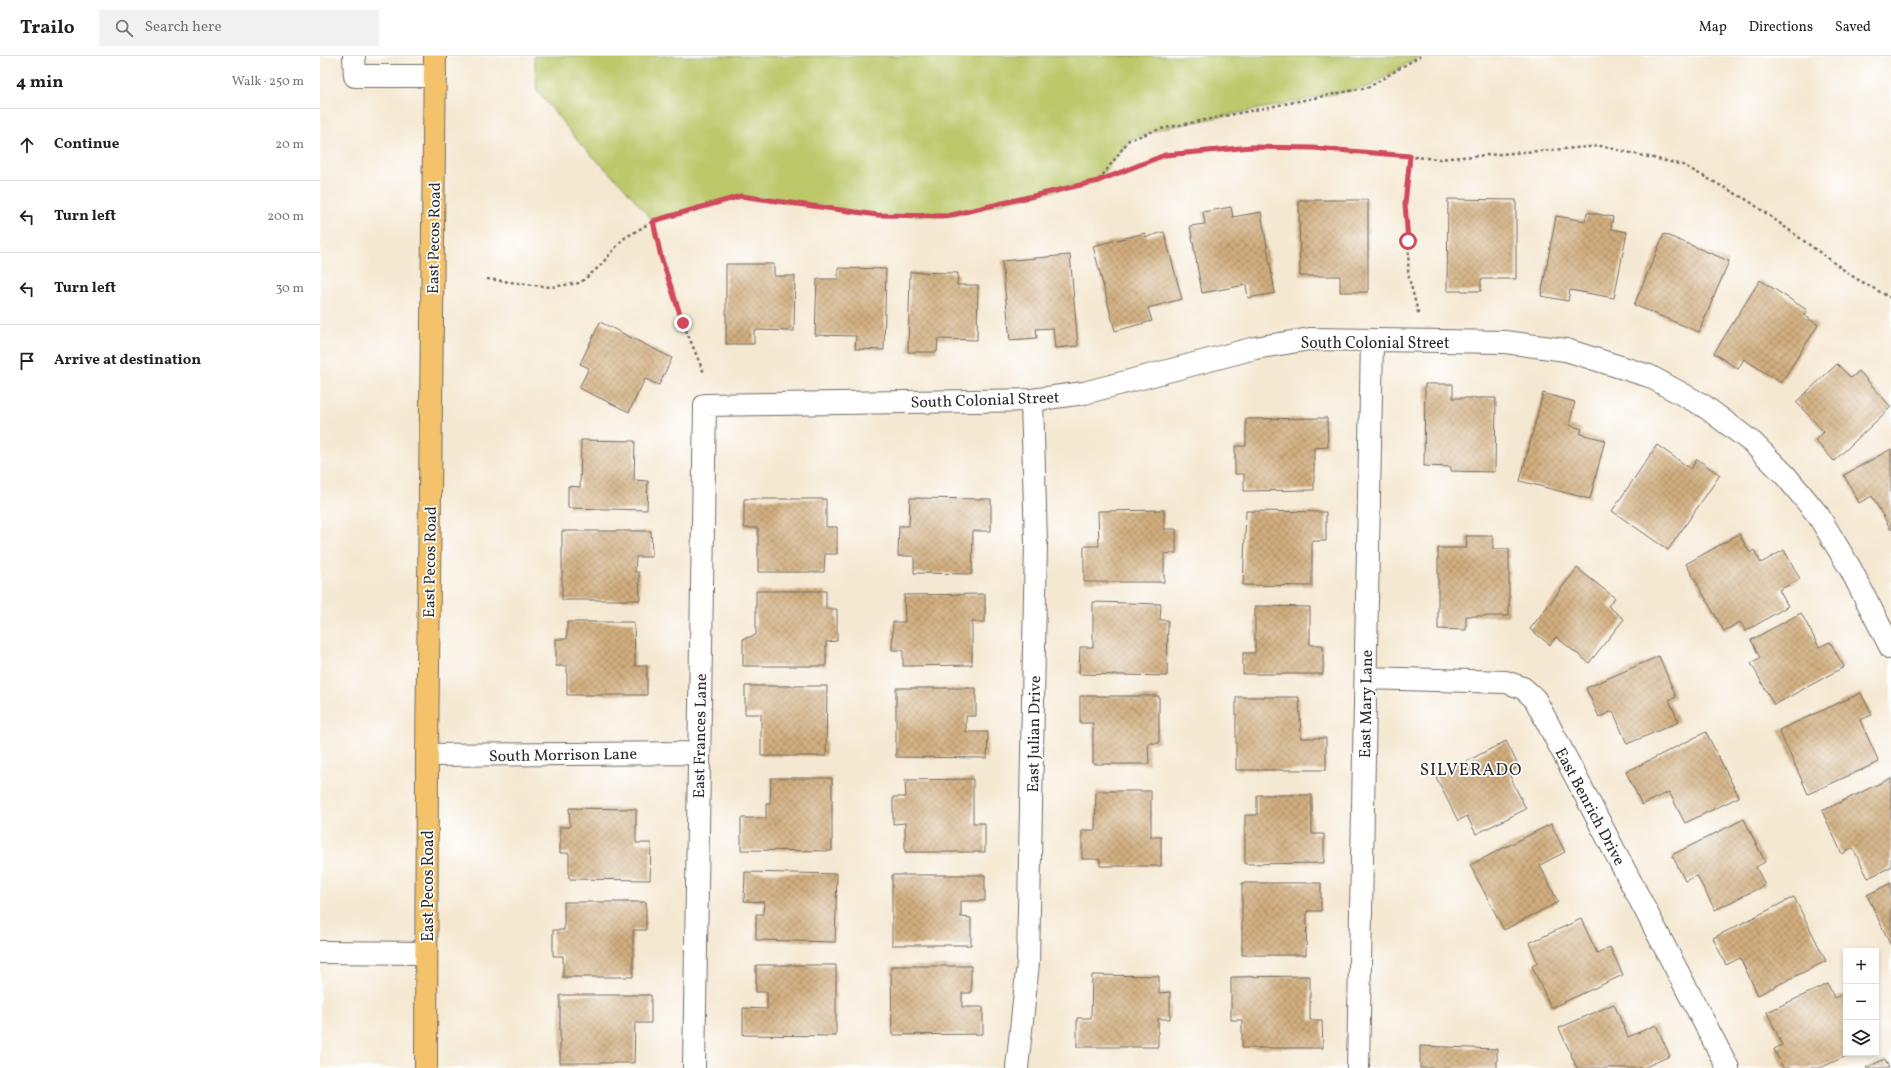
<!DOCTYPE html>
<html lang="en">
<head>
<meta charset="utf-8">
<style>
	:root { --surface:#fff; --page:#f2f2f2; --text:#202124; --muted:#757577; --line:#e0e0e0 }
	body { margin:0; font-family:Vollkorn,serif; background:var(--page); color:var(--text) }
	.controls { position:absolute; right:12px; bottom:12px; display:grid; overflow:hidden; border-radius:0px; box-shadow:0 2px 6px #0003 }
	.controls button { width:36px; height:36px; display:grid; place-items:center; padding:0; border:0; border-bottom:1px solid var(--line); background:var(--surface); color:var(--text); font:20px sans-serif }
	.stop { position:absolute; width:12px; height:12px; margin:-9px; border:3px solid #d1495b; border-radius:50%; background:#fff }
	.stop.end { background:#d1495b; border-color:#fff; box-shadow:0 1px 4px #0008 }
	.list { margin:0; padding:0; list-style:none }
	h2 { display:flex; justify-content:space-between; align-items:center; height:52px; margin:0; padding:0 16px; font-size:17px }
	h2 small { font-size:13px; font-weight:400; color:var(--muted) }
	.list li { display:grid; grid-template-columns:26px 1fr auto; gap:12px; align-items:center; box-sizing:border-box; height:72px; padding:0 16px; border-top:1px solid var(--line) }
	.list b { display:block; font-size:15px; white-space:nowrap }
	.list em { font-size:13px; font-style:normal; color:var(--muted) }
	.icon { flex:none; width:22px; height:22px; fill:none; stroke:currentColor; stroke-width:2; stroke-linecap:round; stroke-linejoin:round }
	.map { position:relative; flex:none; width:1571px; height:1012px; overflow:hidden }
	header { display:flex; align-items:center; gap:24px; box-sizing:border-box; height:56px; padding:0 20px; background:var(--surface); border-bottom:1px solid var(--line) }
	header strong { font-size:19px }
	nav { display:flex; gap:22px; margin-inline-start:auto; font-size:14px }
	.search { width:280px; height:36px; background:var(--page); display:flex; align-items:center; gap:10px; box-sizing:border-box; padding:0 14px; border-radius:0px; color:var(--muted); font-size:15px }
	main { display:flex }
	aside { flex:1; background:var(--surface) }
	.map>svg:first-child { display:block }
	.park { fill:#bcc86a; stroke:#747a4a }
	.building { fill:url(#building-cross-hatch) }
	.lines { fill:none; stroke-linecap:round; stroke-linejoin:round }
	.minor-casing { stroke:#726d65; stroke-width:24 }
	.major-casing { stroke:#726d65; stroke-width:24 }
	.path { stroke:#726d65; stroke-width:2.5; stroke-dasharray:3 3; stroke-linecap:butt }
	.minor { stroke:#fff; stroke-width:22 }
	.major { stroke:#f3c26a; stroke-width:22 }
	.route { stroke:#d1495b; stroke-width:5 }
	.labels { text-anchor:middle; stroke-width:3.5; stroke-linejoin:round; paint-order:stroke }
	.street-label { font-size:16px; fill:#2b2b2b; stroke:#fff }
	.neighbourhood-label { font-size:17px; letter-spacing:1px; fill:#2b2b2b; stroke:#fff }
</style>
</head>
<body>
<header>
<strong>Trailo</strong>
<div class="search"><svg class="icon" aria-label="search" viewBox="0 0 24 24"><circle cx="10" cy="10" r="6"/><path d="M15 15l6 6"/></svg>Search here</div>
<nav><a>Map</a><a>Directions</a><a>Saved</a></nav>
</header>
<main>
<aside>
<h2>4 min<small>Walk · 250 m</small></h2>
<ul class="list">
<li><svg class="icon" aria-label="ahead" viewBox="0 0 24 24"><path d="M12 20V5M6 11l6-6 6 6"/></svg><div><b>Continue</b></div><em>20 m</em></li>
<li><svg class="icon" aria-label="left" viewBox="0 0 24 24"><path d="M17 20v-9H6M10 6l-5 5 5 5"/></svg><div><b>Turn left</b></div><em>200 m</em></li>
<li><svg class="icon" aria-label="left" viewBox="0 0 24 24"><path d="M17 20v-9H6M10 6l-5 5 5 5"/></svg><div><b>Turn left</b></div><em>30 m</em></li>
<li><svg class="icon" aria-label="arrive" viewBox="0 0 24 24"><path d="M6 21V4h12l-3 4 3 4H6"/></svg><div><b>Arrive at destination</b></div></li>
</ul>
</aside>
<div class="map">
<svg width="1571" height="1012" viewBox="0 0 1571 1012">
	<defs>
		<pattern id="building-cross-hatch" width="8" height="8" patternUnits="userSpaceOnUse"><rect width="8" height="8" fill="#d1ae7f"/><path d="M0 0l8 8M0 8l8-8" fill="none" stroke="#aa8e68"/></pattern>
	</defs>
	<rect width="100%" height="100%" fill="#fff"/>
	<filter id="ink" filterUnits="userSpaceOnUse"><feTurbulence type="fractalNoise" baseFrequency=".025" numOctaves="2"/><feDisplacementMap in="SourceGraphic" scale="8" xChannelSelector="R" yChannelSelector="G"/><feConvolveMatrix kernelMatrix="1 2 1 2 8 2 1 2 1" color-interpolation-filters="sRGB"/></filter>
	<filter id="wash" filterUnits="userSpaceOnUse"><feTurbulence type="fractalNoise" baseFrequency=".012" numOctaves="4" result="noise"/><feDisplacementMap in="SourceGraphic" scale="16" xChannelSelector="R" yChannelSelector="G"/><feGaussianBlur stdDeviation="0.9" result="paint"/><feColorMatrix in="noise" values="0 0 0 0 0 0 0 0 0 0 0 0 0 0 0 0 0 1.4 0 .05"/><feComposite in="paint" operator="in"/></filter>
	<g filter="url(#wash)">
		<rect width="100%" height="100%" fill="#f5e8d2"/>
		<path class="park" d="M214,0H1100L1049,31L840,73L809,84L778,125L627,160L557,159L421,140L333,165L302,129L260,88L217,34Z"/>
		<g id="blocks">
			<path class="building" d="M1128,143L1196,144V223H1161V235H1127Z
				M979,144H1048V236H1020V220H980Z
				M911,151L913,161L941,156L955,237L928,242L926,229L882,237L870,170L885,168L883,156Z
				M1267,156L1293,161L1291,173L1307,176L1294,242L1250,234L1248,245L1221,240L1236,160L1265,165Z
				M844,176L862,243L828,252L832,265L795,275L773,190L825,177L826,181Z
				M1344,178L1409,205L1379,276L1314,249Z
				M750,199L758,290L735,292L733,272L716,273L717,282L690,284L682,205Z
				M406,208H454V220H475L474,275L434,274V288H406Z
				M518,212L566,213L564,294L535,293L536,280L495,279L497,223H518Z
				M590,216L638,217L637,229H658L657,284L618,283L617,296H588Z
				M1440,224L1487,254L1484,259L1498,269L1461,327L1424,303L1418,313L1394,297Z
				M280,266L352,302L339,329L325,323L309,356L259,332L269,312L260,308Z
				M1517,308L1531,322L1539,315L1571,351L1514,405L1495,384L1504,376L1476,346Z
				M1105,328H1133V342H1176L1175,416L1131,415V411L1104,410Z
				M1223,337L1255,346L1249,369L1262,373L1260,378L1285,384L1270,443L1200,425Z
				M1007,362L1008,391L994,392V434L924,435V418H915V390H926V363Z
				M261,384L315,385L314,424L328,425L327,454L248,452V430L260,431Z
				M1337,389L1371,413L1377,403L1400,419L1348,494L1292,455Z
				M1571,393V474L1552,440L1539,447L1524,419Z
				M590,442L671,443V475H653L652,518L594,517V500H578L579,470H589Z
				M424,443H506V471H517V498H505L504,516H438V472H424Z
				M844,454V473H856V497L844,498V526H764V490H779L778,455Z
				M926,455L1006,456V485H992V530L923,529Z
				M242,475H331L332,501H316L315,516H319L320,544H242Z
				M1419,478L1430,497L1434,494L1441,507L1464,494L1480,523L1459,534L1468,550L1426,575L1420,566L1404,575L1366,508Z
				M1146,480H1173V493H1189V560H1146V574L1118,573V492H1147Z
				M1257,512L1295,542L1288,550L1304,563L1269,607L1236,581L1230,589L1210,573Z
				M436,535H506V553H517V585L506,586V610H423V583L436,579Z
				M665,538V566H652V609L583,610V594H572L573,566H585L584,539Z
				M773,546L841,548L840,564H848L847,620L759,618L760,591H773Z
				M935,550L990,551V589H1003V618H923V597H935Z
				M1481,557L1499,591L1510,586L1524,611L1454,649L1431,607L1440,602L1431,584Z
				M247,566H314L315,610H327V639H247V610H236V583H247Z
				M1339,600L1356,641L1349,644L1359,666L1307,688L1293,655L1279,661L1266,632Z
				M425,630H507L506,700H441V658H425Z
				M576,632H656V660H646V676H668L667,702L576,701Z
				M1541,637L1552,659L1540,664L1559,706L1488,738L1459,674Z
				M760,640H839V687H828L829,708H773V667H760Z
				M916,641H979L981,682H1006V714H916Z
				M1386,676L1419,741L1365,767L1349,736L1322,749L1306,716Z
				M1186,685L1199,711L1188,716L1206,753L1156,778L1147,760L1138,765L1116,721Z
				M451,722H512V795L421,794V762H446V748H450Z
				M1571,722V811L1548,822L1533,792L1522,798L1502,755Z
				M653,723V767H665V796H585V767L573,768V741H586L585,724Z
				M776,735H831V781H841V810H780V803H762V774H775Z
				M937,739H992V778H1004V807L925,808V759H937Z
				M249,752L316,753V787H331L330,824L249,823V797H240V771H250Z
				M1424,763L1445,806L1436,811L1445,829L1395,854L1377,820L1365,825L1352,799Z
				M1231,768L1245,796L1220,809L1238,846L1184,874L1150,809Z
				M425,816L517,818L515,886L436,884V858H443L444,846L424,845Z
				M572,819H665V845H641V861L651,862V889H572Z
				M922,827H1001V855H987L986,899H922Z
				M1571,827V890L1547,839Z
				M1474,841L1506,905L1438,939L1420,902L1406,909L1393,882Z
				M244,846H326V874H313V921H243V900H233V874H244Z
				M1261,863L1277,897L1290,891L1303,919L1231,952L1212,910L1218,907L1209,887Z
				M436,909H516V980L423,979V952L447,953V936H436Z
				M571,910H651V937H642V951H663V978L572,979Z
				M772,919L839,920V937L850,936V963H838V991H757V962H771Z
				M990,920V964H1002L1003,992H922V964H911V921Z
				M1508,928L1514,942L1526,938V997H1533L1500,1012H1463L1454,993L1462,989L1447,956Z
				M240,939H331V967H315L314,1007H240Z
				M1294,948L1308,981L1336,969L1350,1000L1323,1012H1257L1239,972Z
				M1100,990L1177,993V1012H1100Z
				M1565,1003L1569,1012H1546Z"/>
		</g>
	</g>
	<g filter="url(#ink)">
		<use href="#blocks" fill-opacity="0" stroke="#726d65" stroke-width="1"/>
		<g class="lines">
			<defs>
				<path id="minor" d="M34,0L35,20H115
					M1046,622L1186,626L1203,632L1215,643L1408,1012
					M107,699L379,697
					M0,896L106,897
					M374,1012L385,349L712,344L764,337L935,292L990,283L1185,286L1246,294L1329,320L1384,350L1433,387L1465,419L1498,459L1530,512L1571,592
					M697,1012L708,907L716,487L712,344
					M1038,1012L1052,284"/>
				<path id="major" d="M106,1012L107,699L115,0"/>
			</defs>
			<use href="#minor" class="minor-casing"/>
			<use href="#major" class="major-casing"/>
			<path class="path" d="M1090,100L1085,148L1089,185L1088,218L1099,260
				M779,124L809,84L840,73L1049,31L1100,0
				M333,165L341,201L363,267L384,317
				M167,223L230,231L260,227L280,210L303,183L333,165L421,140L557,159L627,160L778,125L845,99L931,91L993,92L1118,103L1281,90L1363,109L1429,145L1535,222L1571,242"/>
			<use href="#minor" class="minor"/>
			<use href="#major" class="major"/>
		</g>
	</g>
	<g class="lines" filter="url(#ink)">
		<path class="route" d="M363,267L341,201L333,165L421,140L557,159L627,160L778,125L845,99L931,91L993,92L1090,100L1085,148L1088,185"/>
	</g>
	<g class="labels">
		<g class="street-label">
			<text transform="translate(113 182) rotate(-89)" y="6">East Pecos Road</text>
			<text x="1055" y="292">South Colonial Street</text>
			<text transform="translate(665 343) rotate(-2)" y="6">South Colonial Street</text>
			<text transform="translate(109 506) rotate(-89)" y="6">East Pecos Road</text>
			<text transform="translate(1045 648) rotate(-89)" y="6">East Mary Lane</text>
			<text transform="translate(713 678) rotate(-89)" y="6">East Julian Drive</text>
			<text transform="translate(379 680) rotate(-89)" y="6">East Frances Lane</text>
			<text transform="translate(243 698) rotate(-1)" y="6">South Morrison Lane</text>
			<text transform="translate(1271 750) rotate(62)" y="6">East Benrich Drive</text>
			<text transform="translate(107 830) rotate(-90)" y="6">East Pecos Road</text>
		</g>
		<g class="neighbourhood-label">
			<text x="1151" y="719">SILVERADO</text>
		</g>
	</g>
</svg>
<div class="controls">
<button>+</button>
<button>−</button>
<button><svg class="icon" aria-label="layers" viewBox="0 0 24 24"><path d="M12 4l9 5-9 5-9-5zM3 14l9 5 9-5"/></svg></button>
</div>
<div class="stop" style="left:1088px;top:185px"></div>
<div class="stop end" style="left:363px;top:267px"></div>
</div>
</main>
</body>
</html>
